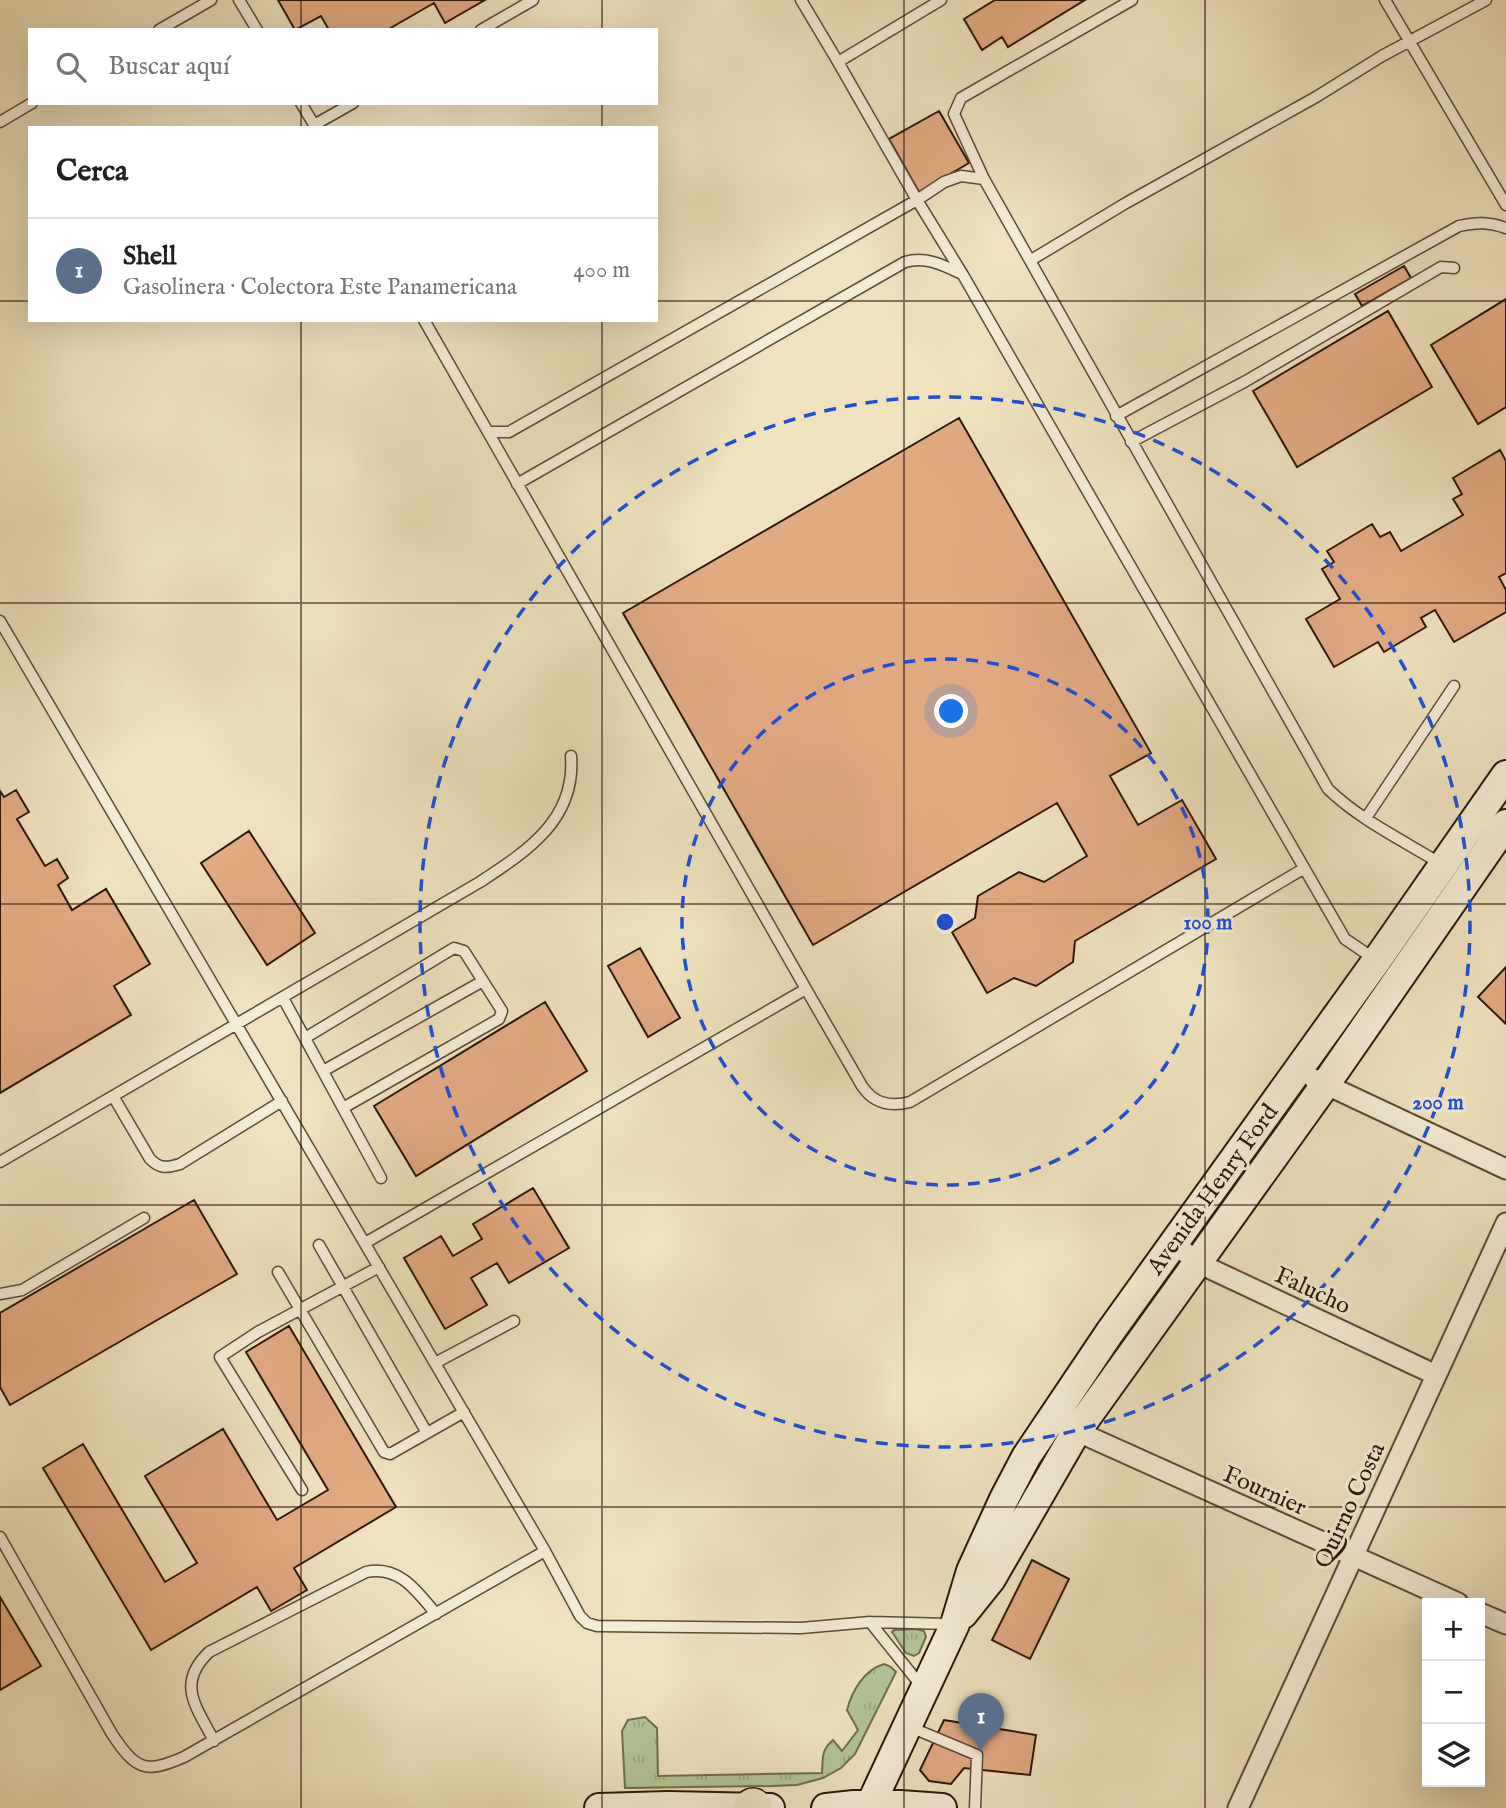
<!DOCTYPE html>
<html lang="es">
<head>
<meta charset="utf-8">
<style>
	:root { --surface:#fff; --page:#f6f6f6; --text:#202124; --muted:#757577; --line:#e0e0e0; --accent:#8f2418 }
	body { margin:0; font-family:"IM FELL English",serif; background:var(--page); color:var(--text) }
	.controls { position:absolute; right:21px; bottom:21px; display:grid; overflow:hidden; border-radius:0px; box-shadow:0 7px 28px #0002 }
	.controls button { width:63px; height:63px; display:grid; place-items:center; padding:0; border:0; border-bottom:2px solid var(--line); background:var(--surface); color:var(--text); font:35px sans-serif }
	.you { position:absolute; left:952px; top:712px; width:24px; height:24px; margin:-18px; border:5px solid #fff; border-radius:50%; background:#1a73e8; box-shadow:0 0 0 10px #1a73e833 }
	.badge { display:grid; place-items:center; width:46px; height:46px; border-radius:50%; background:var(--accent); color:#fff; font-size:23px; font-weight:700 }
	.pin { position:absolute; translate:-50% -58px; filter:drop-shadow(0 2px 4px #0008) }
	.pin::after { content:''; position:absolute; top:37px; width:24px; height:21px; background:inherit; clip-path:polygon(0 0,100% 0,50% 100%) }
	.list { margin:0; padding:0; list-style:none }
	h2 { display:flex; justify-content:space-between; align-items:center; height:91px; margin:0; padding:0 28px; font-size:30px }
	h2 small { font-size:23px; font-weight:400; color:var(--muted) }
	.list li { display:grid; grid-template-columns:46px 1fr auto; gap:21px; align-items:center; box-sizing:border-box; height:105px; padding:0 28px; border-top:2px solid var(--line) }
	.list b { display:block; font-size:26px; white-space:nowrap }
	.list p { margin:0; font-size:23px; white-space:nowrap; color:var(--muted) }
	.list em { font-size:23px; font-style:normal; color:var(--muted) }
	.icon { flex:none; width:38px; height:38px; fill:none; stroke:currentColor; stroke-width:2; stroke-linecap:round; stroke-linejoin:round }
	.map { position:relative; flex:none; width:1506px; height:1808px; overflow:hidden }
	.search { position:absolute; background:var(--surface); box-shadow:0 7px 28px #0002; left:28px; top:28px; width:630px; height:77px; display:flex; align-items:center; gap:18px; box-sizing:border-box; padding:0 24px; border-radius:0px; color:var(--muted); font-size:26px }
	.panel { position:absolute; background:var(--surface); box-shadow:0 7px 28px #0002; left:28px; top:126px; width:630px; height:196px; border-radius:0px }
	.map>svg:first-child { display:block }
	.grass { fill:url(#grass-tufts); stroke:#706e4f; stroke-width:2 }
	.building { fill:#e1ab82; stroke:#2b1709; stroke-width:2 }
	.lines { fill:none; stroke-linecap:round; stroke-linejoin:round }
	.lane-casing { stroke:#5c4a36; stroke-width:13 }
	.street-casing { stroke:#5c4a36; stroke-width:23 }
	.secondary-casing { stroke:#2b1709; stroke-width:32 }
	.highway-casing { stroke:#2b1709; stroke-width:40 }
	.lane { stroke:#f5ecd4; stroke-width:10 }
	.street { stroke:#f5ecd4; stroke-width:19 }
	.secondary { stroke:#f5ecd4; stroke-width:28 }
	.highway { stroke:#efe2bd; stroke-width:37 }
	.grid { fill:none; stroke:#2b1709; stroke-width:2; stroke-opacity:0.55 }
	.ring { fill:none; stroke:#1d4ed8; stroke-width:3.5; stroke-dasharray:12 9 }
	.labels { text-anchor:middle; stroke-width:6; stroke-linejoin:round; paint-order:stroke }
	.street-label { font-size:24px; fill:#2b1709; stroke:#f5ecd4 }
	.centre { fill:#1d4ed8; stroke:#f5ecd4; stroke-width:3.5 }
	.ring-label { font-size:21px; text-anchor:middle; font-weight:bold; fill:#1d4ed8; stroke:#f5ecd4; stroke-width:6; stroke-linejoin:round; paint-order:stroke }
</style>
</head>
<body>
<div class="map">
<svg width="1506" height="1808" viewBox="0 0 1506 1808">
	<defs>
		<pattern id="grass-tufts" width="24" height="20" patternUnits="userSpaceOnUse" patternTransform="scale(1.75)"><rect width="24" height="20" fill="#b4c495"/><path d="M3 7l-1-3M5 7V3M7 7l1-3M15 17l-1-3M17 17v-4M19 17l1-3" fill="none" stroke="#9ba87f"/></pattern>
	</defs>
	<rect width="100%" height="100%" fill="#efe2bd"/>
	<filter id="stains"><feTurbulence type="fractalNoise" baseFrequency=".00286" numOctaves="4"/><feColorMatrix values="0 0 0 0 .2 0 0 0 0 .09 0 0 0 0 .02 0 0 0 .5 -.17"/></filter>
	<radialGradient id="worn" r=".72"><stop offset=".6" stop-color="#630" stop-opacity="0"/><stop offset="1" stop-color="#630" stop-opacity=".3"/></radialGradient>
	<path class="grass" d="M916,1629L924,1631L926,1637L919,1653L914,1656L906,1653L892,1632L894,1630Z
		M884,1664L891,1667L896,1672L855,1754L841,1768L823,1778L797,1785L772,1786L625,1788L622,1731L628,1720L645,1717L657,1728L658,1776L822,1773C823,1758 821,1750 833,1740L842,1751L858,1730L847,1710C852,1691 864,1670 884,1664Z"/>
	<path class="building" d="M278,0H485L445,23L434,3L387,30H329L321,16L295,30Z
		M995,0H1085L1008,47L1002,37L982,50L964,19Z
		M939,111L969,163L919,192L889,139Z
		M1404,266L1411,278L1362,306L1355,294Z
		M1506,299V407L1478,424L1431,345Z
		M1388,311L1432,387L1297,467L1253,391Z
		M959,418L1151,753L1110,776L1138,825L1182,800L1216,859L1075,941L1073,962L1036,986L1014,978L987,993L952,932L975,918L978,896L1019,872L1044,882L1087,856L1057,803L813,945L623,613Z
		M1500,450L1506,461V573L1499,577L1506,590V612L1454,642L1435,610L1421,618L1426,627L1384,652L1378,642L1334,667L1306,619L1340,599L1322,569L1334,562L1327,551L1372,524L1380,537L1390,532L1401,551L1463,515L1453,499L1462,494L1453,478Z
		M16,790L29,812L17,819L45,866L57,859L68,878L58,885L72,910L106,889L150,964L114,986L131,1015L0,1093V791L4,797Z
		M249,831L315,933L267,965L201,863Z
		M640,948L680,1018L648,1037L608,966Z
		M1506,967V1024L1478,997Z
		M545,1002L587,1071L416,1176L374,1106Z
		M533,1188L569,1248L509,1283L497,1263L471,1278L487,1305L445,1329L404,1258L441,1236L453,1256L482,1239L473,1224Z
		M194,1200L237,1274L10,1405L0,1387V1313Z
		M289,1326L396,1507L294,1568L307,1590L271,1611L257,1587L151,1650L43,1468L83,1444L165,1582L197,1563L145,1476L223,1429L277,1520L328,1490L246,1352Z
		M1032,1560L1069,1579L1030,1659L992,1640Z
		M0,1597L41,1666L0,1690Z
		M944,1720L1036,1735L1030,1775L964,1768L951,1784L929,1781L920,1770Z"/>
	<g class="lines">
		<defs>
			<path id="lane" d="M239,0L257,30
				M801,0L838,62
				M941,0L838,62L917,200L944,182L961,176L984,179
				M1132,0L961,98L954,114L984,179L1328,789C1360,820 1404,841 1443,865
				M1385,0L1506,205
				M159,30L211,0
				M481,30L533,0
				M301,103L316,128
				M0,122L32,103
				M314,125L353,103
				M1031,260L1126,203L1316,97L1382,56L1486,0
				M424,320L806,989L862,1086C874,1104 890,1107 910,1102L1303,869
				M1116,416L1459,226C1477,222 1489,222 1506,228
				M488,432H509L917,200L963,275L1345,939L1376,960
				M1131,442L1246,381L1441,267L1454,268
				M517,484L905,262C926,256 943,265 962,274
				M0,621L545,1551L580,1616L587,1623L597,1626L801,1628L870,1622L950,1624
				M1366,818L1454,686
				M283,998L381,1178
				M305,1038L454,948L464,951L502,1011L499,1019L343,1108
				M323,1071L483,981
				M113,1096L150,1159C160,1169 167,1168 180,1164L282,1101
				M0,1162L480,882C527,851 576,820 571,756
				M365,1243L806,989
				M319,1245L427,1433
				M278,1272L384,1452L390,1454L464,1412
				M0,1294L22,1290L144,1218
				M435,1363L514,1321
				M302,1490L220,1357L258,1332L379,1267
				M0,1537L112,1734C136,1770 145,1774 184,1757L545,1551
				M870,1622L922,1687
				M910,1727L977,1755L975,1808
				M214,1741C196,1706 176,1684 209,1652L366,1572C399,1565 417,1591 436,1614"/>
			<path id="street" d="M1314,1079L1506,1169
				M1174,1243L1198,1263L1436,1375
				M1065,1426L1458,1603
				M1480,1613L1506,1624
				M1238,1808L1506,1223"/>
			<path id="secondary" d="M963,1614L991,1579L1076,1432L1325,1085L1506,824
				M599,1808L668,1806L770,1808
				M826,1808L873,1803L942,1808
				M869,1808L955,1624L971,1571L1004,1499L1026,1457L1110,1332L1377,960L1506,775"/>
			<path id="highway" d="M752,1808L753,1807"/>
		</defs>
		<use href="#lane" class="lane-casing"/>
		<use href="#street" class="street-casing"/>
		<use href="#secondary" class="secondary-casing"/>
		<use href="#highway" class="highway-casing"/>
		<use href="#lane" class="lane"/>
		<use href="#street" class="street"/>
		<use href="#secondary" class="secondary"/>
		<use href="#highway" class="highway"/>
	</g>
	<path class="grid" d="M301,0V30M602,0V30M904,0V1808M1205,0V1808M301,103V128M602,103V128M0,301H30M656,301H1506M301,320V1808M602,320V1808M0,603H1506M0,904H1506M0,1205H1506M0,1507H1506"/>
	<g class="ring">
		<circle cx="945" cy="922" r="263"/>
		<circle cx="945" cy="922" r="525"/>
	</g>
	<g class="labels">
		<g class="street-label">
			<text transform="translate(1212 1189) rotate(-54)" y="8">Avenida Henry Ford</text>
			<text transform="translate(1313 1290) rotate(25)" y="8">Falucho</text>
			<text transform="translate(1265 1490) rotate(24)" y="8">Fournier</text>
			<text transform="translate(1349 1505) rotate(-65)" y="8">Quirno Costa</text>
		</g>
	</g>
	<circle cx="945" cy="922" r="10" class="centre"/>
	<g class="ring-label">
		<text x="1208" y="929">100 m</text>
		<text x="1438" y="1109">200 m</text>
	</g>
	<rect width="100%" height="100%" filter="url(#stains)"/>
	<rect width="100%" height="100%" fill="url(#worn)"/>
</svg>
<div class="controls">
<button>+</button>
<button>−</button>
<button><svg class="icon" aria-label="layers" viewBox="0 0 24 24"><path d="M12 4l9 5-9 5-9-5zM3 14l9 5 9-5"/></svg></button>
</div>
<div class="you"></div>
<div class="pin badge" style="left:981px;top:1751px;background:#5c6f8a">1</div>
<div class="search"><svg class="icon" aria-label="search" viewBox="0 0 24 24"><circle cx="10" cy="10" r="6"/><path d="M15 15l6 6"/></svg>Buscar aquí</div>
<section class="panel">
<h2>Cerca<small></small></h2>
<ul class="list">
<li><span class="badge" style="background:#5c6f8a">1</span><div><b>Shell</b><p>Gasolinera · Colectora Este Panamericana</p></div><em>400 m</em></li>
</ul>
</section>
</div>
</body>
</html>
